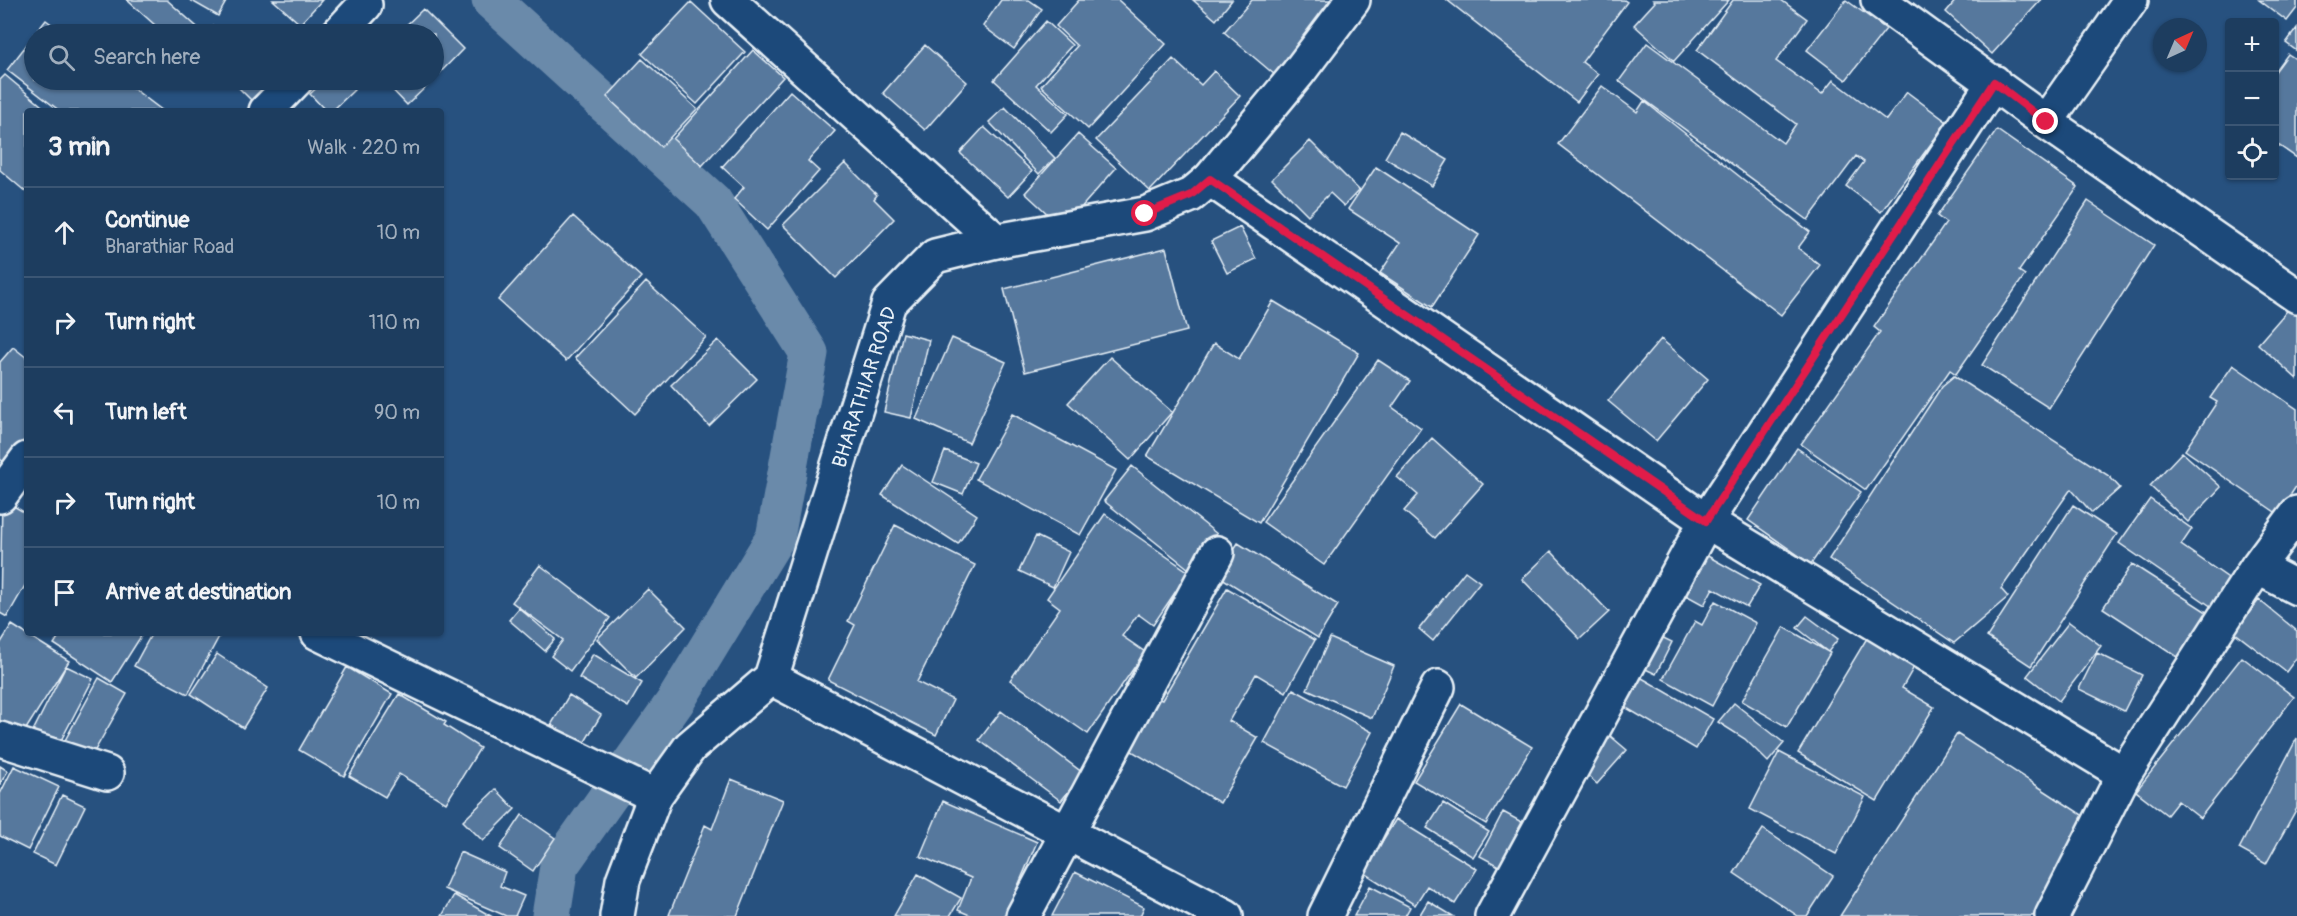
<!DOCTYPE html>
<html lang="en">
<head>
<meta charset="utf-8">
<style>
	:root { --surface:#1d3d5f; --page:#2a4868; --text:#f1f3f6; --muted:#a0aebd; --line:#3b5674 }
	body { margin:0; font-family:Pangolin,sans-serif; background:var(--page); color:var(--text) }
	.controls { position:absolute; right:18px; top:18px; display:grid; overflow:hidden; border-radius:6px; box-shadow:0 2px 4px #0004 }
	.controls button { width:54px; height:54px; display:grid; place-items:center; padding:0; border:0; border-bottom:2px solid var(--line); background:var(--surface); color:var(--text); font:30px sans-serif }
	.compass { position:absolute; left:2153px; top:18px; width:54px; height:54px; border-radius:50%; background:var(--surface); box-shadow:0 2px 4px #0004; rotate:44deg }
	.stop { position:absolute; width:18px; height:18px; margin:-14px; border:4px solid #e11d48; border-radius:50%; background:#fff }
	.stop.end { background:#e11d48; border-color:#fff; box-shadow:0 2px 6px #0008 }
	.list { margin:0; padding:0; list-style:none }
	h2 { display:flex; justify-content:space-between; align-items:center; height:78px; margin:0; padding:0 24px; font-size:26px }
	h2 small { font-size:20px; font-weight:400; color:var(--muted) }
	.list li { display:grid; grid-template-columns:39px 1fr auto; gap:18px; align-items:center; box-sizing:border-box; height:90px; padding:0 24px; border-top:2px solid var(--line) }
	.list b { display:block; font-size:22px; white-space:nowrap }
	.list p { margin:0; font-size:20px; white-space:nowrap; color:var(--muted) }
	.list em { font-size:20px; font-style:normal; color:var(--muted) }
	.icon { flex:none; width:33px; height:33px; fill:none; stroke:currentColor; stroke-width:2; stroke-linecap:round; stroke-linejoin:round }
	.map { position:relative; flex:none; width:2297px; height:916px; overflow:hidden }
	.search { position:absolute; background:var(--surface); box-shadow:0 2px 4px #0004; left:24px; top:24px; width:420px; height:66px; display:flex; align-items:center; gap:15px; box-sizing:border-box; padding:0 21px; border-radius:33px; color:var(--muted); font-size:22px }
	.panel { position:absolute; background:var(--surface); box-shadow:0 2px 4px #0004; left:24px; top:108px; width:420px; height:528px; border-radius:6px }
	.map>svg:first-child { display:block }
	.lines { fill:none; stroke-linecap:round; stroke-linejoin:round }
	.canal { stroke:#6b8aaa; stroke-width:39 }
	.building { fill:#57789d; stroke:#e8f1f8; stroke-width:1.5 }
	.minor-casing { stroke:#e8f1f8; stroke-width:38 }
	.secondary-casing { stroke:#e8f1f8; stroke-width:38 }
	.minor { stroke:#1f4a7a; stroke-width:33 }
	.secondary { stroke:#1f4a7a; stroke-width:33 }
	.route { stroke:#e11d48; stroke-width:8 }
	.labels { text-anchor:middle; stroke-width:4.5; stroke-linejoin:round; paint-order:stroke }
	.street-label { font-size:20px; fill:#e8f1f8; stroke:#1f4a7a }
</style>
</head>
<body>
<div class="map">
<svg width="2297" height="916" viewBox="0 0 2297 916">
	<rect width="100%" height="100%" fill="#27517f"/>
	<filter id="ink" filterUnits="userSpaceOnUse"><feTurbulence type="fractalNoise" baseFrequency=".0167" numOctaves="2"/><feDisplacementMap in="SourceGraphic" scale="12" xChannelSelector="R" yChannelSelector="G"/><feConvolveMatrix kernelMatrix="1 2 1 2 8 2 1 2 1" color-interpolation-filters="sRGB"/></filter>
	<g filter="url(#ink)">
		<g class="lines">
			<path class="canal" d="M491,0L713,202L809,353L775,538L675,702L559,866L551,916"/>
		</g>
		<path class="building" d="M127,0H167L205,34H165Z
			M190,0H227L218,16Z
			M273,0H322L300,24Z
			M1001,0H1029L1042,9L1014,49L983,26Z
			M1079,0H1118L1166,44L1088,129L1041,86L1077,46L1056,26Z
			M1193,0H1232L1216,20Z
			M1252,0H1339L1275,75L1224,32Z
			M1447,0H1624L1627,2L1582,62L1598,74L1577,102Z
			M1653,0H1729L1674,61L1634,25L1655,2Z
			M1733,0H1781L1807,19L1776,61L1822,94L1833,80L1886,120L1907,92L1947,122L1881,212L1846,186L1864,162L1856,156L1808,220L1619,81L1647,43L1783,143L1796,124L1697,50Z
			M1846,0L1886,29L1846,80L1807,50Z
			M1956,0H2041L1992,54L1946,12Z
			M2259,0H2297V8L2287,21Z
			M691,2L745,52L697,104L642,54Z
			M423,9L463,49L434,79V34H397Z
			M46,20L65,34H34V80H122L163,111H60L7,70Z
			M1046,21L1072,45L1036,85L1068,114L1051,132L994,80Z
			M264,25L273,34H255Z
			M214,26L224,34H208Z
			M2297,28V51L2286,43Z
			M925,45L967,82L925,130L883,93Z
			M753,50L783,77L702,166L673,139Z
			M2288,54L2297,60V158L2274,142V73Z
			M642,59L697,109L661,147L607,97Z
			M1173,59L1201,85L1214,71L1240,96L1150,191L1096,140Z
			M5,75L48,111H27V193L0,170V80Z
			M231,80H272L251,100Z
			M325,80H344L354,90L332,111H326L310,94Z
			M383,80H433L407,105Z
			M1602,86L1637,112L1644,101L1810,232L1798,248L1820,265L1781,315L1558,144Z
			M790,91L835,131L808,161L819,171L767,230L734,199L744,187L722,167Z
			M1005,107L1055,158L1039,174L989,122Z
			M984,127L1032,171L1008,197L960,153Z
			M1997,130L2078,187L2019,271L2025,275L1956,374L1950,370L1866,490L1801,444L1880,332L1874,327L1946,223L1937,216Z
			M1400,132L1448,160L1432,186L1385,158Z
			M1078,134L1116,168L1063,228L1025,193Z
			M1310,141L1359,190L1344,206L1330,193L1308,215L1272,179Z
			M845,163L877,195L874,199L894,219L836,278L783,225Z
			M1376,167L1479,235L1432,307L1380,273L1400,243L1348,209Z
			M2088,201L2154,245L2049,408L1982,365Z
			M573,216L641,277L566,361L498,300Z
			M1240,227L1256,259L1227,273L1211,241Z
			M1166,248L1187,331L1025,372L1004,289Z
			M646,282L706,337L635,414L575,358Z
			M1273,301L1359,353L1259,523L1147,456L1214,343L1239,359Z
			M2292,305L2297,310V379L2258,344Z
			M903,333L929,340L911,418L884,412Z
			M952,338L1006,362L969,443L916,419Z
			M1661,339L1708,379L1656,441L1608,401Z
			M718,340L757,379L709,426L671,385Z
			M13,347L27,358V443L7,465L0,459V362Z
			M1110,357L1172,412L1130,460L1068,403Z
			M1378,360L1410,381L1392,407L1421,428L1324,565L1263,522Z
			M2233,365L2297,409V485L2278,514L2185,450L2217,402L2210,398Z
			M1954,376L2109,476L2120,488L2092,513L2071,489L2001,589L2008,597L1954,643L1829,559L1942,386Z
			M1012,414L1116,470L1080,535L976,479Z
			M1432,438L1483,484L1435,538L1404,511L1418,495L1397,477Z
			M1797,448L1861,492L1811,564L1748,520Z
			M945,451L976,463L963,494L933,482Z
			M2182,452L2221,487L2188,522L2150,486Z
			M902,465L977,515L958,544L882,495Z
			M1132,466L1217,534L1189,569L1104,501Z
			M2,499L27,514V582L7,617L0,613Z
			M2150,499L2192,529L2181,545L2234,582L2215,609L2119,543Z
			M2073,505L2117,534L2031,666L1987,637Z
			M1105,514L1189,572L1153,625L1138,614L1122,636L1145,652L1088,734L1010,680L1060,608L1047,598Z
			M895,525L975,565L917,682L953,700L936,735L828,680L855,625L848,621Z
			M1036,536L1069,552L1053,587L1019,571Z
			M1238,543L1338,605L1318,638L1217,575Z
			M1551,551L1609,612L1580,639L1522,579Z
			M1704,554L1760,585L1747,607L1713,588L1704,605L1682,593Z
			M2132,564L2216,618L2187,663L2103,608Z
			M540,565L610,618L570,671L551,656L563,640L512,602Z
			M1465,571L1480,582L1433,641L1419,629Z
			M1227,588L1315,640L1286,692L1256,674L1229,721L1258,738L1220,803L1130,750L1159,699L1162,700Z
			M648,589L686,627L636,678L597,639Z
			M2259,600L2297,631V657L2286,672L2234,632Z
			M1715,601L1756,623L1712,706L1663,679L1695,621L1702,625Z
			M519,608L555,639L545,651L509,620Z
			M1807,616L1838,639L1828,652L1797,628Z
			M2069,622L2101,646L2059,701L2027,676Z
			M12,625L69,661L21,737L0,724V644Z
			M1784,627L1830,653L1787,727L1742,701Z
			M61,633H143L112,682L54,644Z
			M152,633H221L188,694L134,666Z
			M1655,634L1672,642L1656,674L1639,666Z
			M1330,638L1394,666L1372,718L1307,689Z
			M1867,638L1914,667L1902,688L1934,707L1877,801L1798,753Z
			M2097,653L2142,675L2124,711L2079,689Z
			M217,654L268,688L243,728L191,694Z
			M593,654L642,683L628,707L579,678Z
			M2242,657L2294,697L2200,818L2178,801L2167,815L2136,791Z
			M66,666L93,679L58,746L32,733Z
			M347,667L392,694L344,776L299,750Z
			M1635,674L1713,719L1696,749L1618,703Z
			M99,678L127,694L90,759L63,744Z
			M1293,689L1372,732L1343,786L1264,743Z
			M399,694L446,722L444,725L480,748L446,803L399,774L385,797L349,776Z
			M569,695L601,715L583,745L551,725Z
			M1734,703L1784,743L1768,762L1745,739L1718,722Z
			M1461,704L1532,747L1486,824L1414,781Z
			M1001,711L1083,773L1061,801L979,740Z
			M1608,734L1627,750L1597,784L1579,768Z
			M1957,734L2093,822L2033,916H1840Z
			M2297,738V808L2266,864L2239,849Z
			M1779,752L1865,797L1836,854L1750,809Z
			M0,766L8,771L0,784Z
			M14,766L59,787L28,850L0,836V794Z
			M731,779L783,800L737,916L669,915L705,825L712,829Z
			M496,789L515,809L483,841L463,821Z
			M62,795L85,806L56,865L33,854Z
			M943,801L1037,842L1005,916H972L958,910L971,878L920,856Z
			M1443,803L1489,832L1473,857L1427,828Z
			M1503,812L1529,826L1506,870L1480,856Z
			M522,815L555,838L533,871L500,848Z
			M1396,819L1477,869L1455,904L1427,886L1415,905L1363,872Z
			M1763,829L1833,876L1807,916H1798L1734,873Z
			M460,852L505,872L500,886L524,896L515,916H506L444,889Z
			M1075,872L1144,907L1140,916H1052Z
			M918,874L961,898L950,916H894Z
			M1370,886L1410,907L1405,916H1354Z
			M454,895L491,916H442Z
			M1428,901L1453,916H1419Z"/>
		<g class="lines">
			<defs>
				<path id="minor" d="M728,0L996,241
					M1878,0L2046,122L2297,296
					M338,34L365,5
					M266,111L296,80
					M2046,122L2131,0
					M1210,179L1706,521L2124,774L2052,916
					M0,496L27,459
					M2257,567L2297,588
					M318,633L655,796
					M771,678L1226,916
					M0,739L107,773
					M2124,774L2257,567L2297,513
					M1023,916L1217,553
					M1325,916L1438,687
					M1492,916L1706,521L1994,82"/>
				<path id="secondary" d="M617,916L623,880L655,796L690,747L771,678L889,303L935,256L996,241L1145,214L1191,195L1210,179L1298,73L1353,0"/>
			</defs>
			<use href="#minor" class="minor-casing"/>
			<use href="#secondary" class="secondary-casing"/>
			<use href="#minor" class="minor"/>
			<use href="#secondary" class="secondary"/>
		</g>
	</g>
	<g class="lines" filter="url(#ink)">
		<path class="route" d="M1145,214L1191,195L1210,179L1706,521L1994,82L2046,122"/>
	</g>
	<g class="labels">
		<g class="street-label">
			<text transform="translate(864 387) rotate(-72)" y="7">BHARATHIAR ROAD</text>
		</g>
	</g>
</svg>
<div class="controls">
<button>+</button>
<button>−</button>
<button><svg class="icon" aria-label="locate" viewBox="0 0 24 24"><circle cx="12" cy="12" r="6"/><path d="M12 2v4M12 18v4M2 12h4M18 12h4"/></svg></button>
</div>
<svg class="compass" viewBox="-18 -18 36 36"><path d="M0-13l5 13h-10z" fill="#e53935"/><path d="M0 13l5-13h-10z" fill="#a0aebd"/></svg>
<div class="stop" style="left:1145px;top:214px"></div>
<div class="stop end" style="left:2046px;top:122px"></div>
<div class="search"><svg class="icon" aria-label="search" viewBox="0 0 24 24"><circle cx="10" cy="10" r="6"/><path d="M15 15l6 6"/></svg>Search here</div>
<section class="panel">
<h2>3 min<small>Walk · 220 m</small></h2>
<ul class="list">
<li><svg class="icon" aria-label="ahead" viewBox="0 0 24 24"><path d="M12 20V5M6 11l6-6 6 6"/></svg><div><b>Continue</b><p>Bharathiar Road</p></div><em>10 m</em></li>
<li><svg class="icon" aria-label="right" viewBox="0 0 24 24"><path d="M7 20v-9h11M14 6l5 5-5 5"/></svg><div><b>Turn right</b></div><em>110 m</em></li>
<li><svg class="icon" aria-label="left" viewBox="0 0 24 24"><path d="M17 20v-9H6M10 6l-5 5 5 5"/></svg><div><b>Turn left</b></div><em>90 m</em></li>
<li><svg class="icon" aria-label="right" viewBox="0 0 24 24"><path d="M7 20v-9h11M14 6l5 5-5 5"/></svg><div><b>Turn right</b></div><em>10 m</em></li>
<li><svg class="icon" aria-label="arrive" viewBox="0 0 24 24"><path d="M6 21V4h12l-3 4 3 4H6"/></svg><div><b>Arrive at destination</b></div></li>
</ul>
</section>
</div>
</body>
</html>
